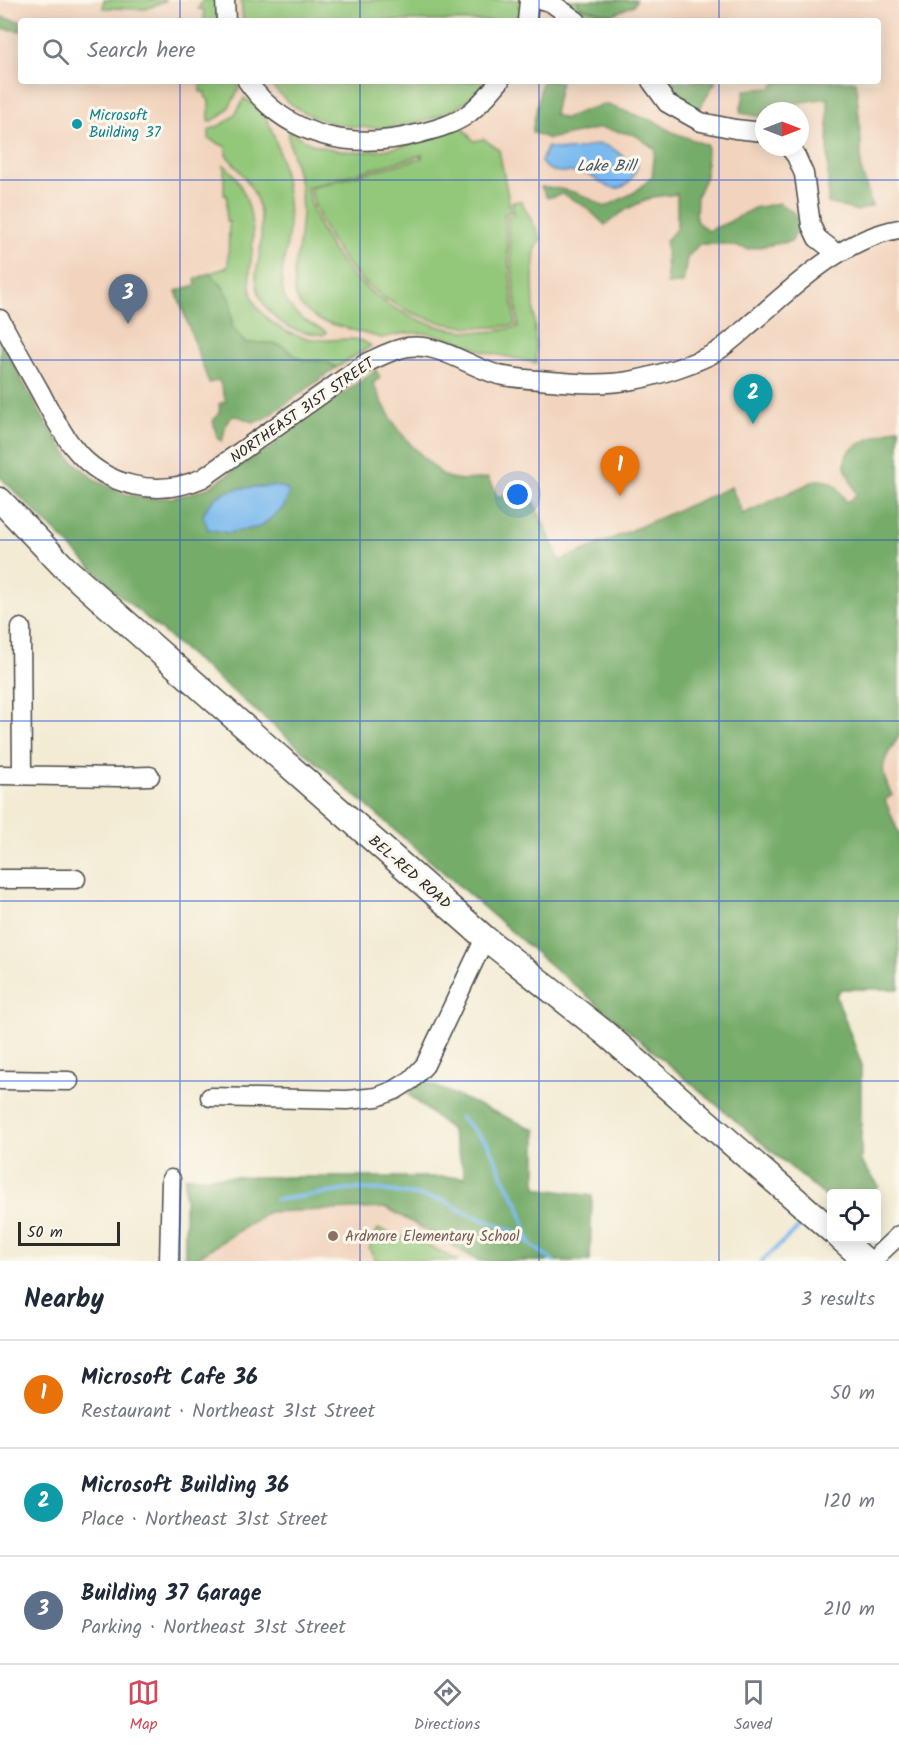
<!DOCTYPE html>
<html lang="en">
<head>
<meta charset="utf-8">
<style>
	:root { --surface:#fff; --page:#f6f6f7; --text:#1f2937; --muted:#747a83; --line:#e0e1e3; --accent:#d1495b }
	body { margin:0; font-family:Kalam,sans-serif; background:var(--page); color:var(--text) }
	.controls { position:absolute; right:18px; bottom:18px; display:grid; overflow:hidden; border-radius:6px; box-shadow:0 3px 15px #0003 }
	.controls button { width:54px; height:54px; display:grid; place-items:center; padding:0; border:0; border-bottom:2px solid var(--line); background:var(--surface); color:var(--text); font:30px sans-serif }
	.compass { position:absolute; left:755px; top:102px; width:54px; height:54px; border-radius:50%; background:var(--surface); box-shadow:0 3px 15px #0003; rotate:90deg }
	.scale { position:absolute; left:18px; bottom:15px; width:102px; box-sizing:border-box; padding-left:6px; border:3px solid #2b2b2b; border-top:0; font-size:16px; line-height:21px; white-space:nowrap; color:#2b2b2b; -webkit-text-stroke:4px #fbf7ec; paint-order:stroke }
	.you { position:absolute; left:518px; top:495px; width:21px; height:21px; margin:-15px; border:4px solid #fff; border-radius:50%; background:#1a73e8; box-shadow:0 0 0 9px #1a73e833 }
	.badge { display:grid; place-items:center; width:39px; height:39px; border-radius:50%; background:var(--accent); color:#fff; font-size:20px; font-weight:700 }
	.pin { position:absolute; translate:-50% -50px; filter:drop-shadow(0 2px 3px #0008) }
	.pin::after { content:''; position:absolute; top:32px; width:21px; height:18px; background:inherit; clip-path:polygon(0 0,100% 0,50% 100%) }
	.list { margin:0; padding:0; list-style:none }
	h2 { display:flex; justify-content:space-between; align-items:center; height:78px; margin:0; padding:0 24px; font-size:26px }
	h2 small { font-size:20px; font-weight:400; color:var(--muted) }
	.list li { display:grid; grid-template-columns:39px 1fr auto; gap:18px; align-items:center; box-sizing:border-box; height:108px; padding:0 24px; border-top:2px solid var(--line) }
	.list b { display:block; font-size:22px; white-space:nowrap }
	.list p { margin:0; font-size:20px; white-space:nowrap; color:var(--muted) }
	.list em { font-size:20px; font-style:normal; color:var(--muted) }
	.icon { flex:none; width:33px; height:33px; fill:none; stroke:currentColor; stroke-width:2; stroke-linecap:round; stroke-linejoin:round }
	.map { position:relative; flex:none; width:899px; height:1261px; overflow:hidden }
	.search { position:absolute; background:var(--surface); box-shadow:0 3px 15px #0003; left:18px; right:18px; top:18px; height:66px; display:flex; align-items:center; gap:15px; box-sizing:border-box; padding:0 21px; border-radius:6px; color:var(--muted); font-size:22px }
	.sheet { height:402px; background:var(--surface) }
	nav { display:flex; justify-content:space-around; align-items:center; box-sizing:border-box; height:84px; border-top:2px solid var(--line); background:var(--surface); font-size:16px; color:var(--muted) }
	nav a { display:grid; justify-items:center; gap:3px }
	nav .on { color:var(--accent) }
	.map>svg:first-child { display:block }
	.built { fill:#f2d4be; fill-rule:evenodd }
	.green { fill:#93c779; stroke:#5f7952; stroke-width:1.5 }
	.forest { fill:#76ac69; stroke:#506c4a; stroke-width:1.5 }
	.water { fill:#7abaef; stroke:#52728d; stroke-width:1.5 }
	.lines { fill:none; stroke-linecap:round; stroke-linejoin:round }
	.stream { stroke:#7abaef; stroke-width:4 }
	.minor-casing { stroke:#494844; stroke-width:21 }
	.major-casing { stroke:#494844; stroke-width:27 }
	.minor { stroke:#fff; stroke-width:18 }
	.major { stroke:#fff; stroke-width:24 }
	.grid { fill:none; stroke:#1d4ed8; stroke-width:1.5; stroke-opacity:0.55 }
	.culture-dot { fill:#0f9aa8; stroke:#fbf7ec; stroke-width:2 }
	.education-dot { fill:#8d6e63; stroke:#fbf7ec; stroke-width:2 }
	.labels { text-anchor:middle; stroke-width:6; stroke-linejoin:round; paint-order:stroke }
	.culture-label { font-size:15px; fill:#0d838f; stroke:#fbf7ec; text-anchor:start }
	.street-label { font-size:15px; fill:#2b2b2b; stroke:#fbf7ec }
	.education-label { font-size:15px; fill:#785e54; stroke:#fbf7ec; text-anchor:start }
	.water-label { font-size:16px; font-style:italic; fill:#435666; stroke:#fbf7ec }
</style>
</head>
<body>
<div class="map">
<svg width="899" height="1261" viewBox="0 0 899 1261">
	<rect width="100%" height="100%" fill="#fbf7ec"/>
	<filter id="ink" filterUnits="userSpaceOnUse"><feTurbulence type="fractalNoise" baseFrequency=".0167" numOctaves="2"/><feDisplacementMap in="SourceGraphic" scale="12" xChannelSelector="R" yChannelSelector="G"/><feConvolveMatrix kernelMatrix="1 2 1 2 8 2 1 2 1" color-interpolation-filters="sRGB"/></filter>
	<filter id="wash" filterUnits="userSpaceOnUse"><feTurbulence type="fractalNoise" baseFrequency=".008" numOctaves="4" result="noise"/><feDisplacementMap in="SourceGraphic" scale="24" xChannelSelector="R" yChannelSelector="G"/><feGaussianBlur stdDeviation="1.35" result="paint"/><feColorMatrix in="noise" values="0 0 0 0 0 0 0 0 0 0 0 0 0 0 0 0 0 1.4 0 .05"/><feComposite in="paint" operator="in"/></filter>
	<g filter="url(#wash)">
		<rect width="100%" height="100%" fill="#f3ebd4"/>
		<path class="built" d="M0,0H899V977L0,463ZM21,21H878V81H21ZM764,111H800V147H764Z
			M387,1208L479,1261H192L268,1212Z"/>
		<path class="green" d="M104,0H167L146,9L103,8Z
			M203,0H218L219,21H204V10L198,9Z
			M241,0H522L521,21H243Z
			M555,0H577L581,7L612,15C609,17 607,19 604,20C590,25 566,7 555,0Z
			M200,81H236L239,88C232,104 226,116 209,122V101L205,96V92H200Z
			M268,81H490C477,93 465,104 450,111C404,134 333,135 291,104C282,98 275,89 268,81Z
			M244,98C250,102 257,106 262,112C281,138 292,205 288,237C286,256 278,277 284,296C291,315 308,323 325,331L326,333L323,335C314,333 305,333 296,330C274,322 257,302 256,278C256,269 259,260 260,251C262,235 262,215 257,200C251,183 238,168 226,155V147L209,139V130C229,122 235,118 244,98Z
			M460,125L474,141L484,139L499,150L511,212L504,214L515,325C419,340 332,284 310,188L422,158V155L307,187C322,269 397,331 481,332C493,332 506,329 518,327L507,216L514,215L512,202L521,201L541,238L535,249L533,279L536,363L485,352L453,339L426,333H406L381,338L321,321L309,313L300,305L295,294L294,270L299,245L302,215L301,188L288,137L289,131C296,135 303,140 310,143C315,146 322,147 328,148C372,159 420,144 460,125Z
			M224,165C233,171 238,181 243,191C249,205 253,220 253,236C253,259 243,288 258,308C274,330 300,340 326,340C342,340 357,335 371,346L336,368C322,355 313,365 300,359C294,356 289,350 284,347C272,341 257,343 245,343L232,327L231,302L223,287L210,273L228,267L229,222H226L227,195H224Z
			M378,1229L432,1247L458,1261H376L369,1249Z"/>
		<path class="forest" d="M577,0H636L634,5L612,15L580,7Z
			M0,17L21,21V31L0,28Z
			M542,81H561L554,114L564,119L585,110L605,104L658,123L672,132L707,145L706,176L697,196L696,221L708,231L729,222L754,208L779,203L794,213L799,225L792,241L748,249L725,244H699L687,258L683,283L667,284L666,241L677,228V194L652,197L627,209L605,225L586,207L563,194L547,198L541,187C569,189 580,192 605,207L635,192L652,177L655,149L635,135L601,128L549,139L532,132Z
			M659,81H716L698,111C680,105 671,97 659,81Z
			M778,81H856L861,142V169L872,206L857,211L828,203V98L782,105L774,111H764V117L740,113L745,90L771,88Z
			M210,273L223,287L231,302L232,327L245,343C257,343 272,341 284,347C289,350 294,356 300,359C313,365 322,355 336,368L263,420C260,420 257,422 254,422C244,421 235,409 227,422C224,427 225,434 222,441L217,437L213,421C218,415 221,412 219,404L226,401L219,380L209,383L176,291L196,285L195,279Z
			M0,341L46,423L69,457L95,480L119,492L146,499L171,498L190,494L210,487L265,449L268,450L276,445L275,441L376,370L380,378L373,383C390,420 401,438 432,465C437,469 442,475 447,477C460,482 475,479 488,478L498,498C511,493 520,487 532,498L560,561L731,487L743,514L816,480C836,480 837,486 846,502L857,496L845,467C845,462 845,458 848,453C856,442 886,433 899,427V736C883,762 877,767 892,795L885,800L899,834V989H841L836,995L861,1063V1162L879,1186L873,1193L832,1194L831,1201L542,958L336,779L116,592L0,477Z
			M423,1081L536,1130V1188L592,1196L590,1261H479L387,1208L268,1212L192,1261H185V1177H466L451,1130L408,1094Z"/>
		<path class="water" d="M598,144C616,145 622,160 638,165C636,172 630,184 622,187C609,193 599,179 588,175C572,168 552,179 541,162L547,147C568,153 578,149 598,144Z
			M272,486L286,488L289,495L283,508L260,527L228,533L208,529L203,515C217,484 243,489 272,486Z"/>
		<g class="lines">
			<path class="stream" d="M461,1118L489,1145L504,1179L518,1204L530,1244
				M276,1200L356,1189L383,1190L444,1200L466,1213L513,1231L553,1261
				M762,1261L798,1228"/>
		</g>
	</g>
	<g filter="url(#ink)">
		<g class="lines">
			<defs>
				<path id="minor" d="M225,0L226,21
					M542,0L550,2L577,21
					M527,21L529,0
					M247,81C288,139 355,151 421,133C436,129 455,124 468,114C480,105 490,93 500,81
					M651,81L667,103L701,122L735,129L764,132
					M789,147L796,156L804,174L811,225L817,238L830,248
					M0,319C12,342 25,365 38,388C49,408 59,430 74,448C105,487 158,498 203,478L366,363C379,357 393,349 408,347C440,343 469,367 499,375C512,378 526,379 539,380C571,383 603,386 634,380C656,376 697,363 716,352C730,343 742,331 755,320C797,284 842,239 899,229
					M21,628L22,775
					M0,775L118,777L150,776
					M0,879H76
					M0,1080L69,1081
					M210,1097L347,1100L377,1097L395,1090L411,1080L425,1065L485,938
					M169,1261L171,1179
					M874,1261L880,1253L899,1235"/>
				<path id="major" d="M0,500L64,567L155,648L485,938L605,1033L832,1231
					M840,1238L866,1261"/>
			</defs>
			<use href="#minor" class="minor-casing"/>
			<use href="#major" class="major-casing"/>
			<use href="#minor" class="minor"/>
			<use href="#major" class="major"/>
		</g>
	</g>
	<path class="grid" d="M180,0V21M360,0V21M539,0V21M719,0V21M180,81V1261M360,81V1261M539,81V1261M719,81V1261M0,180H899M0,360H899M0,540H899M0,721H899M0,901H899M0,1081H899"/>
	<circle class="culture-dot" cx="77" cy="124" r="6"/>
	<circle class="education-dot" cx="333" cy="1236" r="6"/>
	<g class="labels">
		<g class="culture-label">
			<text x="89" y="120">Microsoft<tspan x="89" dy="17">Building 37</tspan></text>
		</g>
		<g class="street-label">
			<text transform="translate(302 410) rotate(-35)" y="5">NORTHEAST 31ST STREET</text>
			<text transform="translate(410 872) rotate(41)" y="5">BEL-RED ROAD</text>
		</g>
		<g class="education-label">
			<text x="345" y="1241">Ardmore Elementary School</text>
		</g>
		<g class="water-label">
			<text x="606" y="171">Lake Bill</text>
		</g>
	</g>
</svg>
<div class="controls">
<button><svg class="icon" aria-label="locate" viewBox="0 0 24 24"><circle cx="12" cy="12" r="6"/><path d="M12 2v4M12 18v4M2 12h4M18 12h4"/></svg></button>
</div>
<svg class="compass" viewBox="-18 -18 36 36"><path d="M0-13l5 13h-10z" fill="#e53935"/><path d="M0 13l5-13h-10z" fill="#747a83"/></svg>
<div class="scale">50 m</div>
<div class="you"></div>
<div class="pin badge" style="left:620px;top:496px;background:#e8710a">1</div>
<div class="pin badge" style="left:753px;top:424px;background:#0f9aa8">2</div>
<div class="pin badge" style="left:128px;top:324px;background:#5c6f8a">3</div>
<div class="search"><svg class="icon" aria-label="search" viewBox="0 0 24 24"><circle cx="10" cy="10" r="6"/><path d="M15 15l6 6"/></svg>Search here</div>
</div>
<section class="sheet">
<h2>Nearby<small>3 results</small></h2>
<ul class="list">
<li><span class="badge" style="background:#e8710a">1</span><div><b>Microsoft Cafe 36</b><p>Restaurant · Northeast 31st Street</p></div><em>50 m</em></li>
<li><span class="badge" style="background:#0f9aa8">2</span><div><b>Microsoft Building 36</b><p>Place · Northeast 31st Street</p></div><em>120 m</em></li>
<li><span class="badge" style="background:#5c6f8a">3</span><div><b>Building 37 Garage</b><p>Parking · Northeast 31st Street</p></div><em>210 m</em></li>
</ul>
</section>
<nav>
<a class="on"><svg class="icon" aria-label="map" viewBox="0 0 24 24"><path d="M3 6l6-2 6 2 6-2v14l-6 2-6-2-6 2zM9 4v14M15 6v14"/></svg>Map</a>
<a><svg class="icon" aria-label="directions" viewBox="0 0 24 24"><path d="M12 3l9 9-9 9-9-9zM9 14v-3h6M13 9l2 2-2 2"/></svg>Directions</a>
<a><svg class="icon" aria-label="saved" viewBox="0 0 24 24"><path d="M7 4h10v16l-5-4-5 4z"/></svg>Saved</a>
</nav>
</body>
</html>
